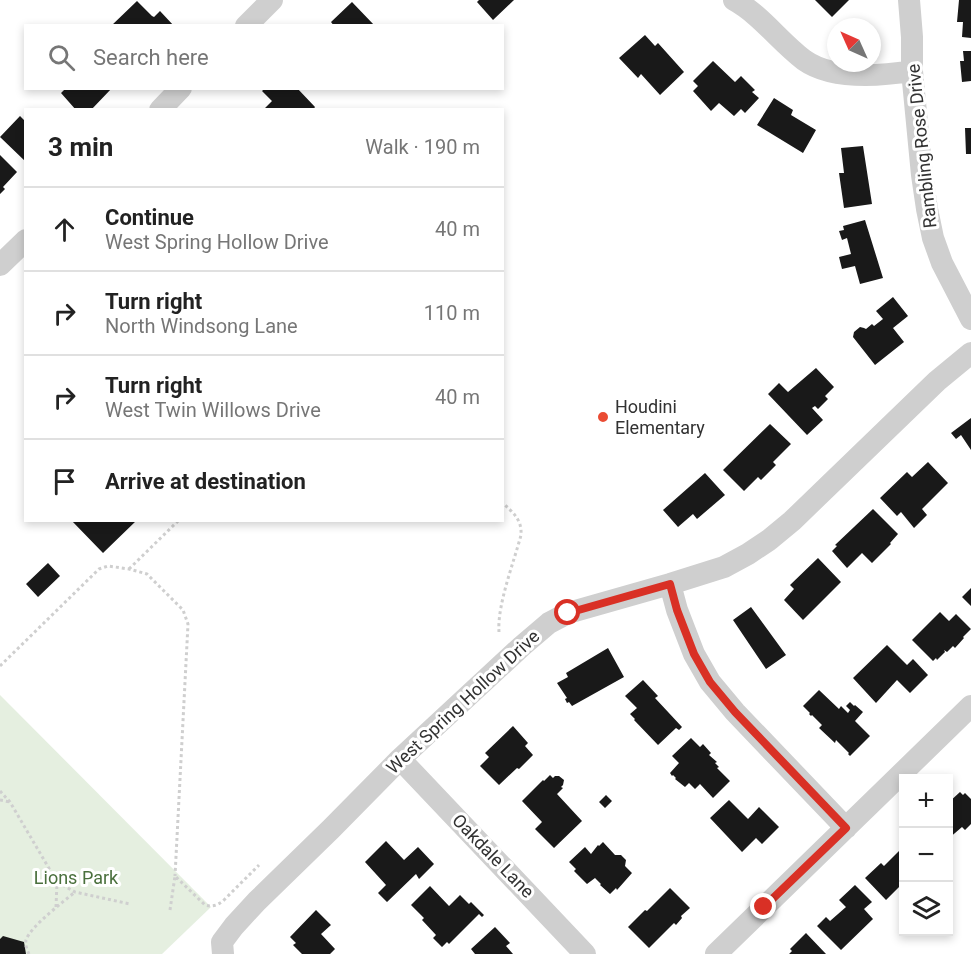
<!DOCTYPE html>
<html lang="en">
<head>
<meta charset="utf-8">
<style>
	:root { --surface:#fff; --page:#f6f6f6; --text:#222; --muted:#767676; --line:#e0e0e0 }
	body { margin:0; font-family:Roboto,sans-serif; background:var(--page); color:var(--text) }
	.controls { position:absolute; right:18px; bottom:18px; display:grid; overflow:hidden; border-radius:0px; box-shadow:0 3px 9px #0003 }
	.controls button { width:54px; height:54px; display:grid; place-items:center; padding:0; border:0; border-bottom:2px solid var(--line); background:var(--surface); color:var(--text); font:30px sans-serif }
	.compass { position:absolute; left:827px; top:18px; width:54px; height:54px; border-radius:50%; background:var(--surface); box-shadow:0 3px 9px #0003; rotate:315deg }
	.stop { position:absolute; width:18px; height:18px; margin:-14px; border:4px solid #d93025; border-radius:50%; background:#fff }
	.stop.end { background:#d93025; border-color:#fff; box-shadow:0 2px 6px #0008 }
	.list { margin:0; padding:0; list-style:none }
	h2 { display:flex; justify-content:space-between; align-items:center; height:78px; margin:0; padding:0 24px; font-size:26px }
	h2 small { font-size:20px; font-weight:400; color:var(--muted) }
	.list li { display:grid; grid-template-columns:39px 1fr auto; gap:18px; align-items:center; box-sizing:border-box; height:84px; padding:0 24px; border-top:2px solid var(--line) }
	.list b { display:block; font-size:22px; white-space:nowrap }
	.list p { margin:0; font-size:20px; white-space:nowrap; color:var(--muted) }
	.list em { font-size:20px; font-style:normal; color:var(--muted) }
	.icon { flex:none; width:33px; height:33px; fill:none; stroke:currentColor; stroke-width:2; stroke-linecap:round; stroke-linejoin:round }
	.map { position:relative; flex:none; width:971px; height:954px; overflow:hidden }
	.search { position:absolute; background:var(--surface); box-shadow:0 3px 9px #0003; left:24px; top:24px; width:480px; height:66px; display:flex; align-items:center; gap:15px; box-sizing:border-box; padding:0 21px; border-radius:0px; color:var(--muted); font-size:22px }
	.panel { position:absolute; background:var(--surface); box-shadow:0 3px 9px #0003; left:24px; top:108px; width:480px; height:414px; border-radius:0px }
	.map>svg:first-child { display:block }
	.green { fill:#e5efe0 }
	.building { fill:#191919 }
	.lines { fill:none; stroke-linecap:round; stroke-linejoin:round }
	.path { stroke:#cfcfcf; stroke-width:3; stroke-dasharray:3 3; stroke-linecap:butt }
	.minor { stroke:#cfcfcf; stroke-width:22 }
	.route { stroke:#d93025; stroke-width:8 }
	.poi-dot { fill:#ea4b33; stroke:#fff; stroke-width:2 }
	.labels { text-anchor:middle; stroke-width:6; stroke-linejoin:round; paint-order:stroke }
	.street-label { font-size:18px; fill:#323232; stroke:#fff }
	.poi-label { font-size:18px; fill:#323232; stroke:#fff; text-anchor:start }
	.park-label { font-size:18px; fill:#4a703d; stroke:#fff }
</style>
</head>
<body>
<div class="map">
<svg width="971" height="954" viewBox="0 0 971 954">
	<rect width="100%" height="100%" fill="#fff"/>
	<path class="green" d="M0,695L211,907L162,954H0Z"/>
	<path class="building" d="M479,0H514L493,20L477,2Z
		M815,0H849L832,17Z
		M959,0H971V38L962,37L963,22H957Z
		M137,1L152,16L154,17L160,11L174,26H111Z
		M352,2L375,26H334L331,22Z
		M645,35L655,46L658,43L684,72L660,95L641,74L638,78L619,58Z
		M963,51H971V81L962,82L960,61H964Z
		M713,61L735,82L741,76L755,90L752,92L759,98L745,113L741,109L734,116L719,103L711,111L693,91L698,86L693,81Z
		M66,88H112L91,110H76L61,93Z
		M265,88H297L315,107L313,110H263L272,101L262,91Z
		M774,98L793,110L791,115L816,130L803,153L757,125Z
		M20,116L26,122V162L0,137Z
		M965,128H971V154H966Z
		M863,146L872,204L844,208L839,173H844L841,148Z
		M0,155L17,172L3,187L5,189L0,194Z
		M865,220L883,278L860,284L855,266L842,269L839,257L851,254L847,238L842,240L839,231L844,230L843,226Z
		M893,297L908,316L893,328L904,342L875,365L853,337L854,332L860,327L864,328L866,329L872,324L874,326L883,319L876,311Z
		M816,368L834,387L825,396L828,399L818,409L815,406L812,408L823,420L807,435L768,394L779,383L788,392Z
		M971,418V450L961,435L956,439L951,433Z
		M770,424L791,444L773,462L776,465L761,480L758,477L744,491L723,470Z
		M928,462L948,483L922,509L927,515L914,528L901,512L897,516L880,498L907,472L912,477Z
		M705,473L725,495L697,519L693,514L678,527L663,510Z
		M873,509L898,534L890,543L891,544L872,563L862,553L847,568L832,551L837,546L835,545Z
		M71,520H137L103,553Z
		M818,558L841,582L803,620L784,600L794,589L790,585Z
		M48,563L60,576L38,597L26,584Z
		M971,588V606L962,597Z
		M751,607L786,655L766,669L733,620Z
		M940,612L949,621L956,614L971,629L963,637L964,638L955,648L953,646L947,652L944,650L945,652L937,660L936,658L933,661L912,640Z
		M887,645L907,665L913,659L928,675L910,693L897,680L876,703L853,678Z
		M608,648L624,677L572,706L569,702L567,703L565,699L567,698L557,683L568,677L566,673Z
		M643,680L658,696L655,698L682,727L679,730L676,728L658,745L634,720L635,719L630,714L637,708L625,696Z
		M819,690L839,709L841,706L848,713L850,710L846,706L850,702L854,706L855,705L863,712L855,721L870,736L850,756L848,754L849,753L836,740L835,743L819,728L822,725L812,715L811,716L809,714L810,713L803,706Z
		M513,726L528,743L525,746L533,755L519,769L517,768L499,785L480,766L489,757L485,753Z
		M691,738L700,747L703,744L711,753L709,755L717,762L715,763L719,767L717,768L730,781L713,798L700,784L695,789L689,783L685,787L675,779L676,778L673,775L672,776L670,773L679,763L672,756Z
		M550,775L553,778L555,776H559L564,780L563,785L561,787L563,788L557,794L582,821L554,848L535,829L542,822L522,801L543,780L544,781Z
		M960,792L963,795L965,793L971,799V824L965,830L962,827L948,839V803Z
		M606,795L612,801L605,808L599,802Z
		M729,800L748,819L759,807L779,827L762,844L756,838L742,852L710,818Z
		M386,841L404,860L418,847L434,864L419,879L416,874L387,902L378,893L386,885L365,862Z
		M603,842L615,855H621L626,860L625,866L632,873L617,890L616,888L610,894L600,885L601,884L595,878L587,884L574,871L576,869L569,862L585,847L591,854L598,845L599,846Z
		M904,846V881L900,884L901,885L886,900L865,878L881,863L884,866Z
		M855,885L872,902L864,909L873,919L841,950L817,926L826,917L830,921L846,907L839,900Z
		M430,886L449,906L460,895L469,904L471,902L484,915L482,917L479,914L449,944L447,942L442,947L433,938L436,935L422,920L424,918L411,905Z
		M670,888L690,908L681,916L682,918L676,925L674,923L649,948L628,927L645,910L647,911Z
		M316,910L331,925L321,934L335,949L330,954H302L293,945L296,943L290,937Z
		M495,927L510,943L506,946L513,954H475L471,949Z
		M806,933L826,954H789L792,951L790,949Z
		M3,936L24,942L26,954H0V939Z"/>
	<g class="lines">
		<path class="path" d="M129,569L179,520
			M499,632C497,605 514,562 521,535C522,519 513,513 502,502
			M0,666L99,569L108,566L129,569L147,574L183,610L188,624L175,876
			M0,791L10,802L57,882L75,892L130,904
			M0,800L10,802
			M56,907L57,882
			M170,910L175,876L205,905C212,907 217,906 224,900L259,865
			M29,954C27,950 25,945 26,940C30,927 63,902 75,892"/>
		<path class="minor" d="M734,0C761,15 779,41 804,60C832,80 880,76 912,71
			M909,0L912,37V71L922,175L927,209L933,238L942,263L971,319
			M246,26L272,0
			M160,110L181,88
			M0,265L26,240
			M670,584L677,610L694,654L710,682L735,712L846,828
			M400,759L585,954
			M223,954L222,942L234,926L257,901L331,829L400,759L522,646L549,623L568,613L670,584L724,567L748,554L769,540L792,521L937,381L971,353
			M716,954L971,706"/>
	</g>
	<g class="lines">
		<path class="route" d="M568,613L670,584L677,610L694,654L710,682L735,712L846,828L764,907"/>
	</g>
	<circle class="poi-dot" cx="603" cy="417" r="6"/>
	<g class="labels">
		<g class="street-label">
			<text transform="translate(922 146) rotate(-96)" y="6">Rambling Rose Drive</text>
			<text transform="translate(463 702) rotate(-43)" y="6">West Spring Hollow Drive</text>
			<text transform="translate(493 856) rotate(46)" y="6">Oakdale Lane</text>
		</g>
		<g class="poi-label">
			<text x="615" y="413">Houdini<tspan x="615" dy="21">Elementary</tspan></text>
		</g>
		<g class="park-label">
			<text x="76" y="884">Lions Park</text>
		</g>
	</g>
</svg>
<div class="controls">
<button>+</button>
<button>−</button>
<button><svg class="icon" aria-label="layers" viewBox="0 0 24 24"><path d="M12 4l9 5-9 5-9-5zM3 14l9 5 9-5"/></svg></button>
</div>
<svg class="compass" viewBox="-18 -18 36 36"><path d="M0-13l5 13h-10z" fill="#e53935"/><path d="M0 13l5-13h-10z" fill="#767676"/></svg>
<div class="stop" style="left:568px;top:613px"></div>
<div class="stop end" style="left:764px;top:907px"></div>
<div class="search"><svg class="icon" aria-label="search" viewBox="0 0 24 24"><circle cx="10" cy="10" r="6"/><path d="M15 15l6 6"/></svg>Search here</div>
<section class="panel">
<h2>3 min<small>Walk · 190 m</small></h2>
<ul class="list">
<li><svg class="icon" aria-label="ahead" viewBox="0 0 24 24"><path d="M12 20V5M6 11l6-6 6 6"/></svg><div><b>Continue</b><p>West Spring Hollow Drive</p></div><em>40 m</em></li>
<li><svg class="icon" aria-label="right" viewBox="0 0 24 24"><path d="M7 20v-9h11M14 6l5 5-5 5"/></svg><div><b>Turn right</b><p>North Windsong Lane</p></div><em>110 m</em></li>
<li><svg class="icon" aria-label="right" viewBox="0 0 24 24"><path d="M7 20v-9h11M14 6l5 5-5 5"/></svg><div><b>Turn right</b><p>West Twin Willows Drive</p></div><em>40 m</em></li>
<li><svg class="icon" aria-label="arrive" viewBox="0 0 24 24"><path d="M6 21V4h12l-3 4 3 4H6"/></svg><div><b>Arrive at destination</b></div></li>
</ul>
</section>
</div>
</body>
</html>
